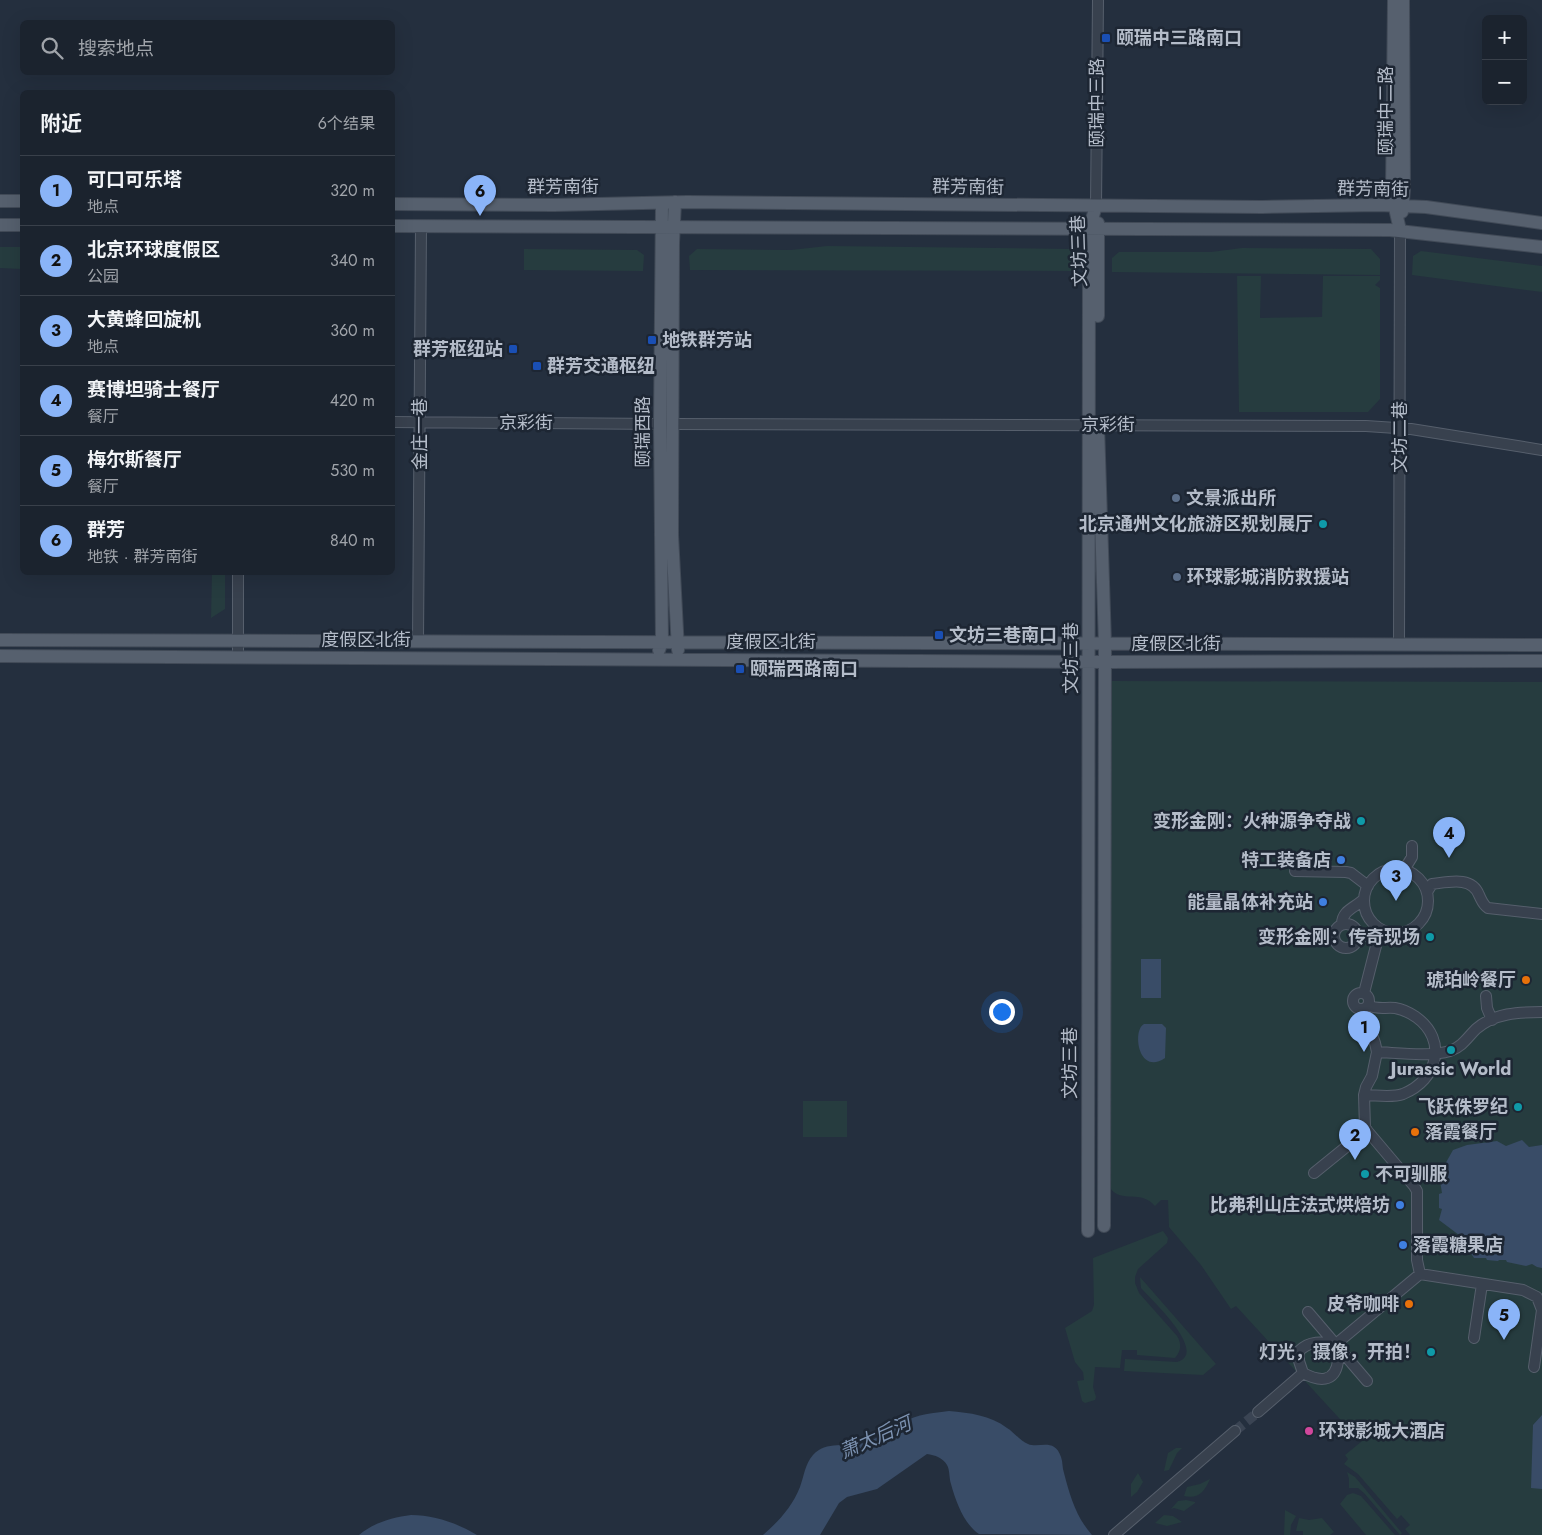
<!DOCTYPE html>
<html lang="zh">
<head>
<meta charset="utf-8">
<style>
	:root { --surface:#1b232e; --page:#282f3a; --text:#f1f3f6; --muted:#a0a4aa; --line:#39404a; --accent:#8ab4f8 }
	body { margin:0; font-family:Jost,"Noto Sans SC",sans-serif; background:var(--page); color:var(--text) }
	.controls { position:absolute; right:15px; top:15px; display:grid; overflow:hidden; border-radius:8px; box-shadow:0 5px 20px #0002 }
	.controls button { width:45px; height:45px; display:grid; place-items:center; padding:0; border:0; border-bottom:1px solid var(--line); background:var(--surface); color:var(--text); font:25px sans-serif }
	.you { position:absolute; left:1001px; top:1011px; width:18px; height:18px; margin:-12px; border:4px solid #fff; border-radius:50%; background:#1a73e8; box-shadow:0 0 0 8px #1a73e833 }
	.badge { display:grid; place-items:center; width:32px; height:32px; border-radius:50%; background:var(--accent); color:#111; font-size:16px; font-weight:700 }
	.pin { position:absolute; translate:-50% -41px; filter:drop-shadow(0 1px 2px #0008) }
	.pin::after { content:''; position:absolute; top:26px; width:18px; height:15px; background:inherit; clip-path:polygon(0 0,100% 0,50% 100%) }
	.list { margin:0; padding:0; list-style:none }
	h2 { display:flex; justify-content:space-between; align-items:center; height:65px; margin:0; padding:0 20px; font-size:21px }
	h2 small { font-size:16px; font-weight:400; color:var(--muted) }
	.list li { display:grid; grid-template-columns:32px 1fr auto; gap:15px; align-items:center; box-sizing:border-box; height:70px; padding:0 20px; border-top:1px solid var(--line) }
	.list b { display:block; font-size:19px; white-space:nowrap }
	.list p { margin:0; font-size:16px; white-space:nowrap; color:var(--muted) }
	.list em { font-size:16px; font-style:normal; color:var(--muted) }
	.icon { flex:none; width:28px; height:28px; fill:none; stroke:currentColor; stroke-width:2; stroke-linecap:round; stroke-linejoin:round }
	.map { position:relative; flex:none; width:1542px; height:1535px; overflow:hidden }
	.search { position:absolute; background:var(--surface); box-shadow:0 5px 20px #0002; left:20px; top:20px; width:375px; height:55px; display:flex; align-items:center; gap:12px; box-sizing:border-box; padding:0 18px; border-radius:8px; color:var(--muted); font-size:19px }
	.panel { position:absolute; background:var(--surface); box-shadow:0 5px 20px #0002; left:20px; top:90px; width:375px; height:485px; border-radius:8px }
	.map>svg:first-child { display:block }
	.green { fill:#263c3f }
	.water { fill:#394c67 }
	.lines { fill:none; stroke-linecap:round; stroke-linejoin:round }
	.minor-tunnel { stroke:#3a4453; stroke-width:10; stroke-dasharray:10 5; stroke-linecap:butt }
	.minor-casing { stroke:#565f6c; stroke-width:12 }
	.major-casing { stroke:#414a57; stroke-width:14 }
	.minor { stroke:#38414e; stroke-width:10 }
	.major { stroke:#56606e; stroke-width:12 }
	.transit-dot { fill:#1a4fb4; stroke:#1d2633; stroke-width:2 }
	.service-dot { fill:#5c6f8a; stroke:#1d2633; stroke-width:2 }
	.culture-dot { fill:#0f9aa8; stroke:#1d2633; stroke-width:2 }
	.shop-dot { fill:#3f7fe0; stroke:#1d2633; stroke-width:2 }
	.food-dot { fill:#e8710a; stroke:#1d2633; stroke-width:2 }
	.hotel-dot { fill:#d1479c; stroke:#1d2633; stroke-width:2 }
	.labels { text-anchor:middle; stroke-width:5; stroke-linejoin:round; paint-order:stroke }
	.poi-label { font-size:18px; font-weight:bold; fill:#b4bcc9; stroke:#1d2633; text-anchor:start }
	.street-label { font-size:18px; fill:#b4bcc9; stroke:#1d2633 }
	.water-label { font-size:19px; font-style:italic; fill:#7c92b1; stroke:#1d2633 }
</style>
</head>
<body>
<div class="map">
<svg width="1542" height="1535" viewBox="0 0 1542 1535">
	<rect width="100%" height="100%" fill="#242f3e"/>
	<path class="green" d="M827,246L1070,249L1076,255V271L690,270L689,256L697,249L791,250Z
		M0,247H22V269L0,268Z
		M1242,248L1371,249L1380,259V275L1112,272V258L1119,252H1211Z
		M524,249L637,250L644,255L643,271L524,270Z
		M1421,251L1542,266V292L1412,275L1413,256Z
		M1237,276H1261L1260,318L1322,317L1323,276H1380V280L1375,285L1380,288V399L1368,412H1239Z
		M212,573H225V609L211,618Z
		M1109,681L1542,682V1535H1410L1405,1529L1410,1525L1401,1515L1397,1519L1358,1474L1344,1464L1348,1459L1345,1455L1361,1442L1236,1306L1231,1309L1201,1265L1169,1227L1168,1200H1161L1155,1206C1141,1189 1122,1204 1110,1188Z
		M803,1101H847V1137H803Z
		M1163,1231L1168,1238L1167,1243L1138,1269L1135,1277V1283L1139,1293L1177,1336C1182,1344 1181,1351 1175,1358L1137,1355V1350H1122L1120,1368L1095,1367L1093,1387L1096,1397L1095,1400L1085,1403L1082,1401L1077,1381L1084,1380L1083,1372L1075,1362L1065,1328L1092,1311L1094,1305L1093,1258Z
		M1140,1277L1216,1364L1203,1375L1124,1371L1125,1359L1177,1362C1181,1361 1184,1359 1186,1355C1192,1338 1153,1301 1141,1288Z
		M1176,1448H1182L1177,1453L1169,1470L1164,1471L1168,1453Z
		M1347,1472L1355,1477L1402,1533L1400,1535L1364,1493L1358,1488H1349V1479Z
		M1138,1473L1143,1482L1137,1492L1131,1497V1484Z
		M1210,1479C1204,1492 1199,1499 1184,1496L1187,1487L1200,1484Z
		M1353,1493L1361,1496L1395,1535H1366L1340,1504L1347,1495Z
		M1186,1500L1195,1502V1503L1184,1511L1174,1508L1171,1509L1178,1501Z
		M1285,1510L1296,1516L1291,1525L1290,1535H1284Z
		M1164,1515L1173,1516L1182,1522L1167,1526L1155,1523Z
		M1299,1518L1309,1520L1322,1518L1334,1532L1330,1535H1303V1531H1296Z"/>
	<path class="water" d="M1141,959H1161V998H1141Z
		M1144,1024H1162L1166,1028L1165,1058C1138,1076 1132,1030 1144,1024Z
		M1522,1140L1529,1147L1542,1145V1268L1537,1267L1532,1264L1526,1266L1507,1262L1506,1260H1499L1498,1261L1487,1260L1486,1258H1474L1459,1235L1439,1220L1442,1209L1439,1208V1194L1442,1193L1439,1175L1453,1150L1467,1145L1497,1141L1506,1146Z
		M949,1411C970,1413 990,1415 1007,1428C1014,1432 1021,1442 1028,1444C1039,1449 1054,1437 1061,1457C1063,1462 1062,1468 1064,1473C1070,1496 1076,1517 1092,1535L979,1534C964,1524 956,1502 951,1484C949,1478 950,1470 947,1465C943,1458 935,1455 927,1454L877,1489L847,1497L839,1503L820,1535H763C779,1521 792,1507 800,1487C804,1476 805,1464 813,1455C826,1440 847,1448 864,1443C879,1438 890,1430 904,1422C917,1414 934,1413 949,1411Z
		M1542,1415V1489L1531,1488L1533,1425Z
		M411,1515C434,1515 457,1523 477,1535H359C373,1523 393,1517 411,1515Z"/>
	<g class="lines">
		<path class="minor-tunnel" d="M1235,1431L1258,1412"/>
		<defs>
			<path id="minor" d="M1096,206L1098,0
				M392,422L660,424
				M672,424L1366,426L1411,429L1542,450
				M418,642L421,227
				M1399,645L1400,230
				M238,656V572
				M1364 901a32 32 0 1 1 64 0a32 32 0 1 1-64 0Z
				M1404,870L1412,857V846
				M1295,871L1346,872L1351,873L1368,886
				M1427,892L1432,884C1449,882 1472,876 1479,895C1482,901 1483,905 1488,908L1542,914
				M1342,924C1342,910 1355,908 1364,899
				M1334 936a12 12 0 1 1 24 0a12 12 0 1 1-24 0Z
				M1358,936L1371,935L1378,938L1364,993
				M1353 1001a8 8 0 1 1 16 0a8 8 0 1 1-16 0Z
				M1486,996L1487,1008L1492,1020
				M1377,1052C1399,1053 1430,1057 1450,1051C1463,1046 1467,1038 1476,1029C1494,1013 1519,1012 1542,1012
				M1364,1095C1376,1095 1392,1098 1403,1094C1438,1080 1448,1040 1416,1017C1410,1013 1402,1009 1395,1008C1385,1007 1377,1010 1368,1005
				M1314,1173L1367,1130
				M1420,1274L1523,1290L1537,1297L1542,1310
				M1308,1312L1367,1381
				M1474,1338L1482,1284
				M1336,1344L1420,1274L1417,1260V1191L1414,1186L1365,1128L1364,1095L1366,1087L1372,1076L1377,1052L1375,1043L1363,1009
				M1534,1367L1542,1310
				M1258,1412L1303,1373C1318,1381 1335,1384 1338,1361C1338,1356 1336,1350 1336,1344C1322,1342 1310,1340 1299,1351V1361L1303,1373
				M1114,1535L1235,1431"/>
			<path id="major" d="M1394,0L1392,195L1400,230
				M0,201H22
				M675,202L673,243L672,535L678,650
				M392,204L554,205L687,202L1262,207L1379,205L1426,207L1542,223
				M1402,212L1404,189L1403,0
				M0,225H22
				M392,226L1390,230L1542,247
				M1098,316V223
				M1098,426L1105,644L1104,1226
				M0,640L1542,645
				M659,650L662,642L660,424L662,203
				M0,656L1105,662L1542,661
				M1088,1231L1089,229L1096,206"/>
		</defs>
		<use href="#minor" class="minor-casing"/>
		<use href="#major" class="major-casing"/>
		<use href="#minor" class="minor"/>
		<use href="#major" class="major"/>
	</g>
	<g class="transit-dot">
		<rect x="1101" y="33" width="10" height="10" rx="2.5"/>
		<rect x="647" y="335" width="10" height="10" rx="2.5"/>
		<rect x="508" y="344" width="10" height="10" rx="2.5"/>
		<rect x="532" y="361" width="10" height="10" rx="2.5"/>
		<rect x="934" y="630" width="10" height="10" rx="2.5"/>
		<rect x="735" y="664" width="10" height="10" rx="2.5"/>
	</g>
	<g class="service-dot">
		<circle cx="1176" cy="498" r="5"/>
		<circle cx="1177" cy="577" r="5"/>
	</g>
	<g class="culture-dot">
		<circle cx="1323" cy="524" r="5"/>
		<circle cx="1361" cy="821" r="5"/>
		<circle cx="1430" cy="937" r="5"/>
		<circle cx="1451" cy="1050" r="5"/>
		<circle cx="1518" cy="1107" r="5"/>
		<circle cx="1365" cy="1174" r="5"/>
		<circle cx="1431" cy="1352" r="5"/>
	</g>
	<g class="shop-dot">
		<circle cx="1341" cy="860" r="5"/>
		<circle cx="1323" cy="902" r="5"/>
		<circle cx="1400" cy="1205" r="5"/>
		<circle cx="1403" cy="1245" r="5"/>
	</g>
	<g class="food-dot">
		<circle cx="1526" cy="980" r="5"/>
		<circle cx="1415" cy="1132" r="5"/>
		<circle cx="1409" cy="1304" r="5"/>
	</g>
	<circle class="hotel-dot" cx="1309" cy="1431" r="5"/>
	<g class="labels">
		<g class="poi-label">
			<text x="1116" y="44">颐瑞中三路南口</text>
			<text x="662" y="346">地铁群芳站</text>
			<text x="503" y="355" text-anchor="end">群芳枢纽站</text>
			<text x="547" y="372">群芳交通枢纽</text>
			<text x="1186" y="504">文景派出所</text>
			<text x="1313" y="530" text-anchor="end">北京通州文化旅游区规划展厅</text>
			<text x="1187" y="583">环球影城消防救援站</text>
			<text x="949" y="641">文坊三巷南口</text>
			<text x="750" y="675">颐瑞西路南口</text>
			<text x="1351" y="827" text-anchor="end">变形金刚：火种源争夺战</text>
			<text x="1331" y="866" text-anchor="end">特工装备店</text>
			<text x="1313" y="908" text-anchor="end">能量晶体补充站</text>
			<text x="1420" y="943" text-anchor="end">变形金刚：传奇现场</text>
			<text x="1516" y="986" text-anchor="end">琥珀岭餐厅</text>
			<text x="1451" y="1075" text-anchor="middle">Jurassic World</text>
			<text x="1508" y="1113" text-anchor="end">飞跃侏罗纪</text>
			<text x="1425" y="1138">落霞餐厅</text>
			<text x="1375" y="1180">不可驯服</text>
			<text x="1390" y="1211" text-anchor="end">比弗利山庄法式烘焙坊</text>
			<text x="1413" y="1251">落霞糖果店</text>
			<text x="1399" y="1310" text-anchor="end">皮爷咖啡</text>
			<text x="1421" y="1358" text-anchor="end">灯光，摄像，开拍！</text>
			<text x="1319" y="1437">环球影城大酒店</text>
		</g>
		<g class="street-label">
			<text transform="translate(1097 103) rotate(-90)" y="6">颐瑞中三路</text>
			<text transform="translate(1386 111) rotate(-90)" y="6">颐瑞中二路</text>
			<text x="563" y="193">群芳南街</text>
			<text transform="translate(968 187) rotate(1)" y="6">群芳南街</text>
			<text transform="translate(1373 189) rotate(1)" y="6">群芳南街</text>
			<text transform="translate(1079 251) rotate(-92)" y="6">文坊三巷</text>
			<text x="526" y="429">京彩街</text>
			<text x="1108" y="431">京彩街</text>
			<text transform="translate(643 432) rotate(-90)" y="6">颐瑞西路</text>
			<text transform="translate(420 434) rotate(-90)" y="6">金庄一巷</text>
			<text transform="translate(1400 437) rotate(-90)" y="6">文坊二巷</text>
			<text x="366" y="646">度假区北街</text>
			<text x="771" y="648">度假区北街</text>
			<text x="1176" y="650">度假区北街</text>
			<text transform="translate(1071 658) rotate(-90)" y="6">文坊三巷</text>
			<text transform="translate(1070 1063) rotate(-90)" y="6">文坊三巷</text>
		</g>
		<g class="water-label">
			<text transform="translate(875 1437) rotate(-24)" y="7">萧太后河</text>
		</g>
	</g>
</svg>
<div class="controls">
<button>+</button>
<button>−</button>
</div>
<div class="you"></div>
<div class="pin badge" style="left:1364px;top:1052px">1</div>
<div class="pin badge" style="left:1355px;top:1160px">2</div>
<div class="pin badge" style="left:1396px;top:901px">3</div>
<div class="pin badge" style="left:1449px;top:858px">4</div>
<div class="pin badge" style="left:1504px;top:1340px">5</div>
<div class="pin badge" style="left:480px;top:216px">6</div>
<div class="search"><svg class="icon" aria-label="search" viewBox="0 0 24 24"><circle cx="10" cy="10" r="6"/><path d="M15 15l6 6"/></svg>搜索地点</div>
<section class="panel">
<h2>附近<small>6个结果</small></h2>
<ul class="list">
<li><span class="badge">1</span><div><b>可口可乐塔</b><p>地点</p></div><em>320 m</em></li>
<li><span class="badge">2</span><div><b>北京环球度假区</b><p>公园</p></div><em>340 m</em></li>
<li><span class="badge">3</span><div><b>大黄蜂回旋机</b><p>地点</p></div><em>360 m</em></li>
<li><span class="badge">4</span><div><b>赛博坦骑士餐厅</b><p>餐厅</p></div><em>420 m</em></li>
<li><span class="badge">5</span><div><b>梅尔斯餐厅</b><p>餐厅</p></div><em>530 m</em></li>
<li><span class="badge">6</span><div><b>群芳</b><p>地铁 · 群芳南街</p></div><em>840 m</em></li>
</ul>
</section>
</div>
</body>
</html>
